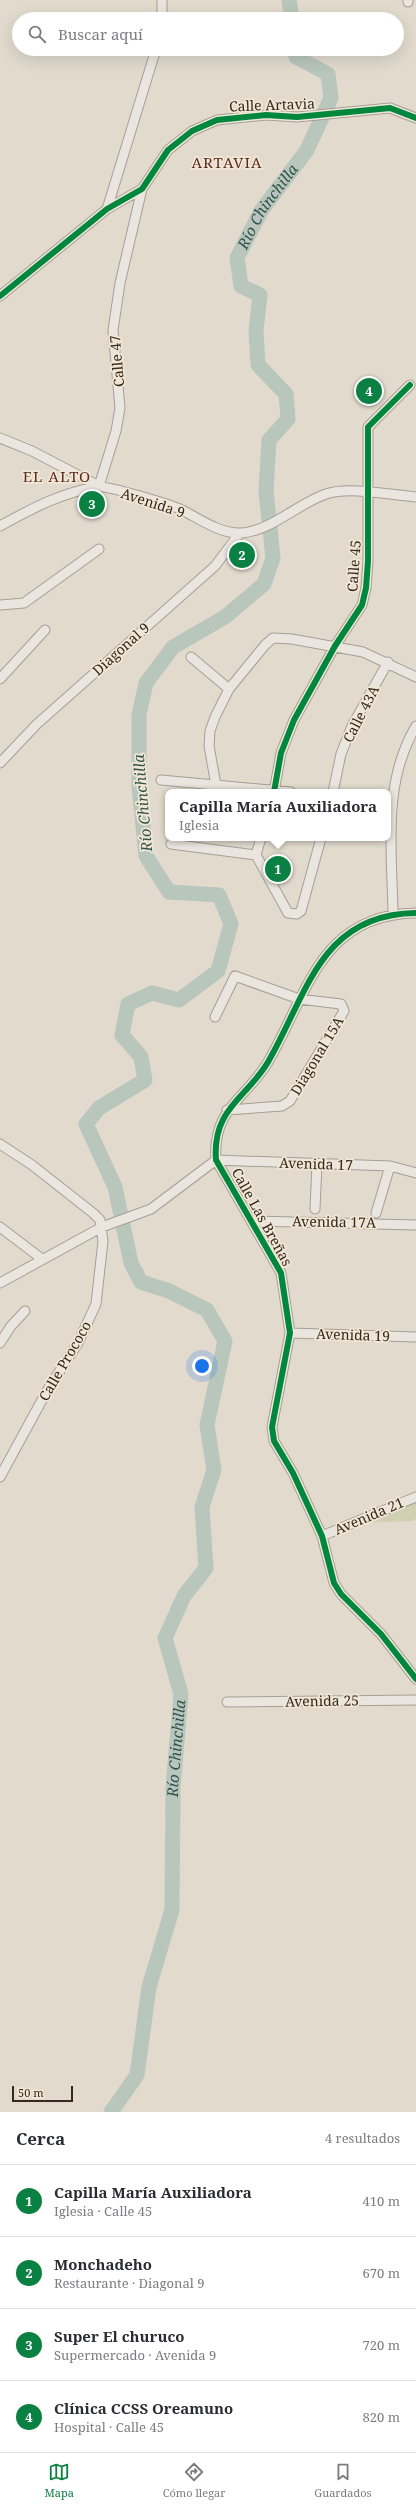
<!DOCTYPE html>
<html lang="es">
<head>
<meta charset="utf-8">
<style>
	:root { --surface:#fff; --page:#f7f7f7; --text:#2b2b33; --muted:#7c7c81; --line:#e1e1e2; --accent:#0b8043 }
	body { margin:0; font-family:"Noto Serif",serif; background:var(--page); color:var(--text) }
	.scale { position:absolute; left:12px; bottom:10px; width:61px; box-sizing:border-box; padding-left:4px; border:2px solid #34281f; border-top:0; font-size:11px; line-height:14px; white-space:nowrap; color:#34281f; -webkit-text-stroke:3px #f1e7d4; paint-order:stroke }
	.you { position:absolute; left:202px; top:1366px; width:14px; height:14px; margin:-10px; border:3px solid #fff; border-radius:50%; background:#1a73e8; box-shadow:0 0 0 6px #1a73e833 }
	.badge { display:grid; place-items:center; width:26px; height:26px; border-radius:50%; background:var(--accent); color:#fff; font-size:13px; font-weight:700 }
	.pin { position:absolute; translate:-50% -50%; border:2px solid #fff; box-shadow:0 1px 4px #0006 }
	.popup { position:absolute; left:165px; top:789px; width:226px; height:52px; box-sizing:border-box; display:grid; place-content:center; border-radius:8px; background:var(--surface); filter:drop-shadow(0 1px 3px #0005); font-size:13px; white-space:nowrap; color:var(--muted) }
	.popup b { font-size:15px; color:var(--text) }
	.popup::after { content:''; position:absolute; left:50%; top:100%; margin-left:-8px; border:8px solid transparent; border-top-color:var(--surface) }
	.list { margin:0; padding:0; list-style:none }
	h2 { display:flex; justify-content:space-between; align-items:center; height:52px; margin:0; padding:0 16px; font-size:17px }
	h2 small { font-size:13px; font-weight:400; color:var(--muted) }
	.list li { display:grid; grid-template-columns:26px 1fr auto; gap:12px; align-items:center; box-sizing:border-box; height:72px; padding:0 16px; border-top:1px solid var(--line) }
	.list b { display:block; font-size:15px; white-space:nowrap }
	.list p { margin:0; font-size:13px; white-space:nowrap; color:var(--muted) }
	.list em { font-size:13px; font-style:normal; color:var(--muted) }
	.icon { flex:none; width:22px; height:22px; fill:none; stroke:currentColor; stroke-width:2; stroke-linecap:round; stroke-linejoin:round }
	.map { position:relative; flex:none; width:416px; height:2112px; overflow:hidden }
	.search { position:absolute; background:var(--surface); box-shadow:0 4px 16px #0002; left:12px; right:12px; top:12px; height:44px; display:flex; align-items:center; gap:10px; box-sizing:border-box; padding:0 14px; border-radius:22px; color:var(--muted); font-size:15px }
	.sheet { height:340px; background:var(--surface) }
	nav { display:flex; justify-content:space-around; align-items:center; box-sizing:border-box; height:56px; border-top:1px solid var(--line); background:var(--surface); font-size:11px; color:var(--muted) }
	nav a { display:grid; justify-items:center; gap:2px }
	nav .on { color:var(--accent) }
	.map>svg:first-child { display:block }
	.green { fill:#d0cfb1 }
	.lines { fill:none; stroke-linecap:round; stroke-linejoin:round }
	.river { stroke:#b8c6bc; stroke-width:15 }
	.minor-casing { stroke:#a69f96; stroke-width:11 }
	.minor { stroke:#eae5de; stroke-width:9 }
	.cycleway-casing { stroke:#f1e7d4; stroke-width:8 }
	.cycleway { stroke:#00873e; stroke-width:6 }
	.labels { text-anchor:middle; stroke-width:3.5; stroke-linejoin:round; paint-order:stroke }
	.street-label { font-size:14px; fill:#34281f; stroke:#f1e7d4 }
	.neighbourhood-label { font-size:15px; letter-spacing:1px; fill:#5c2c24; stroke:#f1e7d4 }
	.water-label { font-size:15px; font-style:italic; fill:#30524e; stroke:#f1e7d4 }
</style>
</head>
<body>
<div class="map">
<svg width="416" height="2112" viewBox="0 0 416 2112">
	<rect width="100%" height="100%" fill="#e1dacd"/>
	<path class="green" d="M416,1499V1518L413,1521L359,1523Z"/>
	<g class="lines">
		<g class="river">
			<path d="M289,0L292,19"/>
			<path id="s1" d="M111,2112L137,2075L149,1987L172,1910L173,1788L181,1694L165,1638L184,1596L206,1568L202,1507L214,1470L207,1425L225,1341L207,1310L169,1291L141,1282L131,1263L115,1187L86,1124L99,1108L145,1080L141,1057L122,1035L128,1004L152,993L179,1000L218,971L231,924L219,895L169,892L146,856L139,786V715L146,683L173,647L225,617L264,584L273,558L266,491L269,440L288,419L286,394L258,365L256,330L260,295L241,286L237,258L261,211L307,150L331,98L328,74L296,57L295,49"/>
		</g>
		<defs>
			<path id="minor" d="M162,0V19
				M408,2V0
				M107,209L156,49
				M0,296L107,209L142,189L168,150L192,131L217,120L266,115L297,117L390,108L416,118
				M0,438L32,451L99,486
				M99,486L116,431L120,408L113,330L120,283L142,189
				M0,526C31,509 62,492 98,487C107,485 171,505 182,510C200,519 220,534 241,533C269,532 299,503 326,494C349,486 391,495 416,497
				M0,605L24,603L99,549
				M191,657L229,689
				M0,679L45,630
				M0,763L37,724L215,566L240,533
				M161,780L291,792
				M216,785L209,746L210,731L215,717L229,689L265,645L273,638L292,639L363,652L416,677
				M274,792L281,753L294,720L335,646L362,605L366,588L368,561V427L410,385
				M333,792L341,754L352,726L388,662
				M261,838L256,855L288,913L297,914L301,911L321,838
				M171,844L256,855
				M393,913C392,850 382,783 416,726
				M416,913C320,914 307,995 268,1062C247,1098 212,1108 216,1160L281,1273L290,1333L272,1427L274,1441L293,1473L322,1536L334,1583L341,1594L381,1634L416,1679
				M215,1017L235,976L299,999L341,1004L344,1011L290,1101L282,1106L227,1110
				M0,1144L32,1165L93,1213L100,1220L103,1241L96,1304L78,1343L48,1389L0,1477
				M216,1160L390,1166L416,1173
				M315,1209L317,1164
				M376,1213L390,1166
				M251,1221L416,1225
				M0,1227L42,1259
				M0,1283L102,1227L151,1209L216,1160
				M290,1333L416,1337
				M0,1343L11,1326L25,1311
				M322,1536L416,1497
				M227,1702L416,1700"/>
		</defs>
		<use href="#minor" class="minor-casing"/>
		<use href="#minor" class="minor"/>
		<defs>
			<path id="cycleway" d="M0,296L107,209L142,189L168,150L192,131L217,120L266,115L297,117L390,108L416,118
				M274,792L281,753L294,720L335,646L362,605L366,588L368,561V427L410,385
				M416,913C320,914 307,995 268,1062C247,1098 212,1108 216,1160L281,1273L290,1333L272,1427L274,1441L293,1473L322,1536L334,1583L341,1594L381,1634L416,1679"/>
		</defs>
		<use href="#cycleway" class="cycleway-casing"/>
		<use href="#cycleway" class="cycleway"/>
	</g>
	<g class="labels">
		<g class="street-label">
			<text transform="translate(272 105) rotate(-2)" y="5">Calle Artavia</text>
			<text transform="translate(117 361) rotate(-95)" y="5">Calle 47</text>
			<text transform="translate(153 503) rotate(18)" y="5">Avenida 9</text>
			<text transform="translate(354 566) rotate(-86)" y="5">Calle 45</text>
			<text transform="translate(121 649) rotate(-42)" y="5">Diagonal 9</text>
			<text transform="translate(361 714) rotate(-63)" y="5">Calle 43A</text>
			<text transform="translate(317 1056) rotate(-59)" y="5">Diagonal 15A</text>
			<text transform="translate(316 1164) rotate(2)" y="5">Avenida 17</text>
			<text transform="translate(262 1217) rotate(61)" y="5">Calle Las Breñas</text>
			<text transform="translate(334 1222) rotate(1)" y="5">Avenida 17A</text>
			<text transform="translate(353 1335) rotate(2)" y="5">Avenida 19</text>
			<text transform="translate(65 1361) rotate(-60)" y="5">Calle Prococo</text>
			<text transform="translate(369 1516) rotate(-23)" y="5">Avenida 21</text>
			<text transform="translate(322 1701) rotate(-1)" y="5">Avenida 25</text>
		</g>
		<g class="neighbourhood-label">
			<text x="227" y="168">ARTAVIA</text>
			<text x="57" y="482">EL ALTO</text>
		</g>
		<g class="water-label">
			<text dy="5" stroke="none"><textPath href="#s1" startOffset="2262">Río Chinchilla</textPath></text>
			<text transform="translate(143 803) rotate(-95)" y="5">Río Chinchilla</text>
			<text dy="5" stroke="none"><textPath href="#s1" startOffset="376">Río Chinchilla</textPath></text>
		</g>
	</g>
</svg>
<div class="scale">50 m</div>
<div class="you"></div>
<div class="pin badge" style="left:278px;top:869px">1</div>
<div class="popup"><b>Capilla María Auxiliadora</b>Iglesia</div>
<div class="pin badge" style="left:242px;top:555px">2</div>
<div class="pin badge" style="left:92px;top:504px">3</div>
<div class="pin badge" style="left:369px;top:391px">4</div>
<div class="search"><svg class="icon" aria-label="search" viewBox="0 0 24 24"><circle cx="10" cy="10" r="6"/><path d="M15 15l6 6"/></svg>Buscar aquí</div>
</div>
<section class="sheet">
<h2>Cerca<small>4 resultados</small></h2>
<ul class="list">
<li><span class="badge">1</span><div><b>Capilla María Auxiliadora</b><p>Iglesia · Calle 45</p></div><em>410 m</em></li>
<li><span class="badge">2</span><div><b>Monchadeho</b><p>Restaurante · Diagonal 9</p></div><em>670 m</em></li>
<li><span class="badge">3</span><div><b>Super El churuco</b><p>Supermercado · Avenida 9</p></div><em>720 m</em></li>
<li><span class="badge">4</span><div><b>Clínica CCSS Oreamuno</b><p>Hospital · Calle 45</p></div><em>820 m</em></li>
</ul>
</section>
<nav>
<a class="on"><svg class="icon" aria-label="map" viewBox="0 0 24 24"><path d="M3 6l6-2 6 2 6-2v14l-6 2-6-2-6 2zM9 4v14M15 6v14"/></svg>Mapa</a>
<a><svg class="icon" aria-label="directions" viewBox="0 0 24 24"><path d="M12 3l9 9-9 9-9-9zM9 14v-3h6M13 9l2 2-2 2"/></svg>Cómo llegar</a>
<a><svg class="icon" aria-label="saved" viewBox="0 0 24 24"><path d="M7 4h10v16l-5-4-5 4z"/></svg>Guardados</a>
</nav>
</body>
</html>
